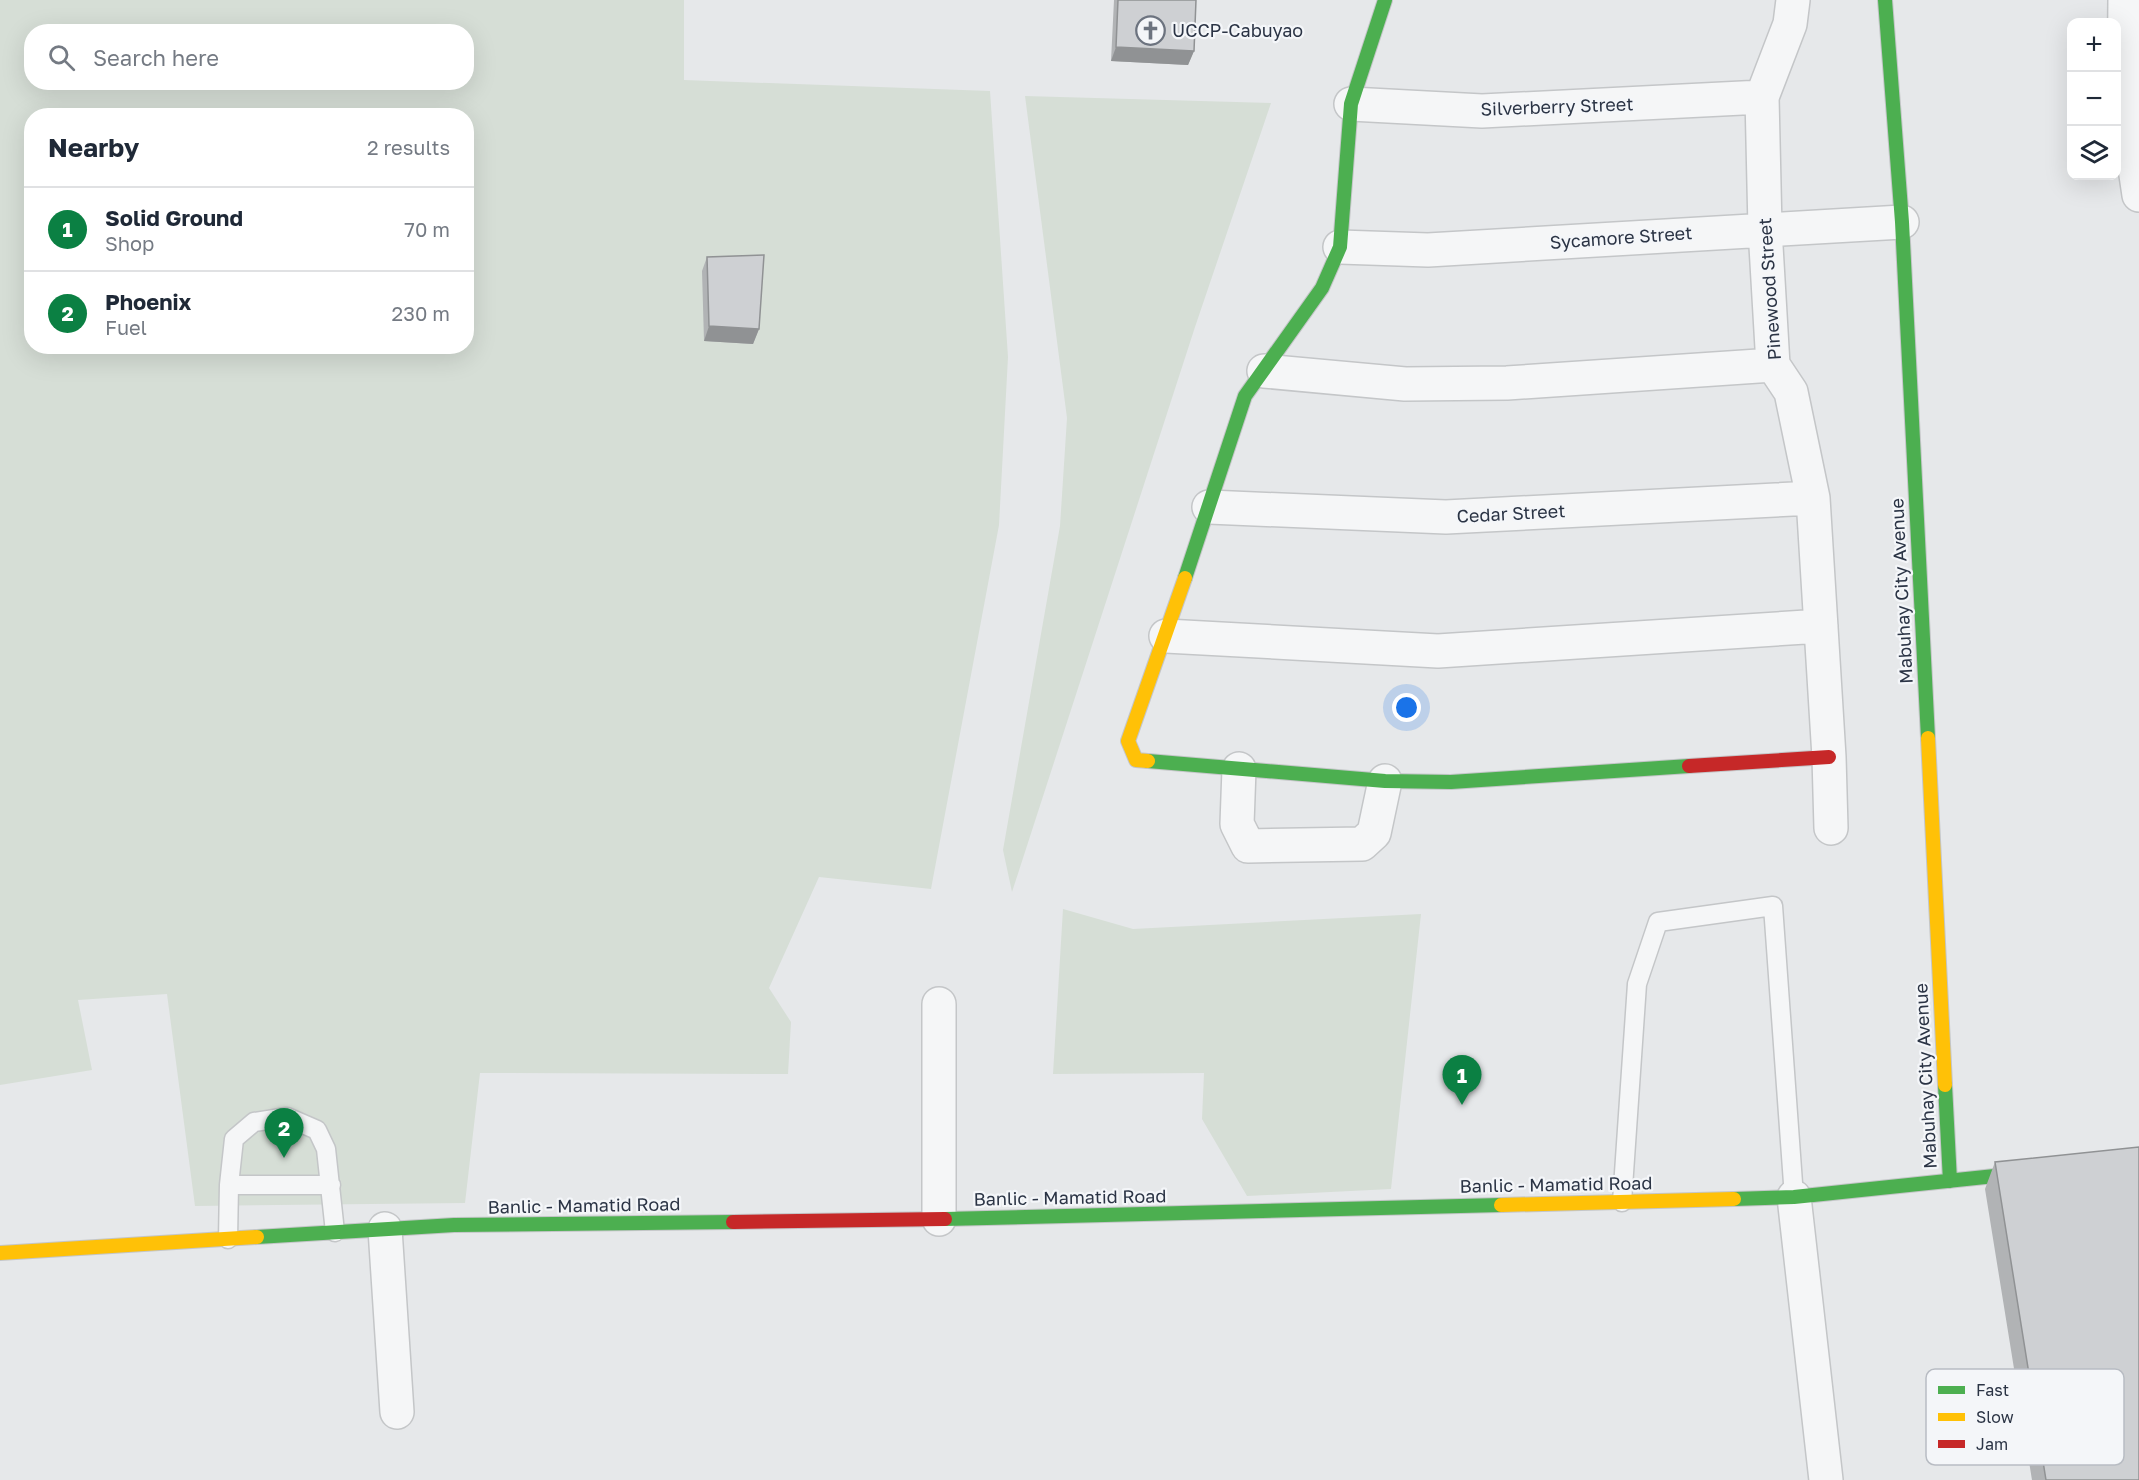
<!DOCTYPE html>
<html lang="en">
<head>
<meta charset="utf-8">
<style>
	:root { --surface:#fff; --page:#f6f6f7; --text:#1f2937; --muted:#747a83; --line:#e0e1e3; --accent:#0b8043 }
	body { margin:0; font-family:"Golos Text",sans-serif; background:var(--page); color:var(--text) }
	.controls { position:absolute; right:18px; top:18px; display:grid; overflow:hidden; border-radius:12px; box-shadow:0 6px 24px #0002 }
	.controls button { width:54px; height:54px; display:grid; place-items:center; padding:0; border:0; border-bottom:2px solid var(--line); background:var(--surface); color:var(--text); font:30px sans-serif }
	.you { position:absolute; left:1407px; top:708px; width:21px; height:21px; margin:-15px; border:4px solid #fff; border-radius:50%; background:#1a73e8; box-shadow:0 0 0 9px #1a73e833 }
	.badge { display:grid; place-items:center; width:39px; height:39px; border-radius:50%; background:var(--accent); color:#fff; font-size:20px; font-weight:700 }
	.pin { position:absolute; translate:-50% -50px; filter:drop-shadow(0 2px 3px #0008) }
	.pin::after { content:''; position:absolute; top:32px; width:21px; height:18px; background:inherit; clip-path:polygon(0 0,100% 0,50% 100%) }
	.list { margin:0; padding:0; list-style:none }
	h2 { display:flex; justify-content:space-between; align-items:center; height:78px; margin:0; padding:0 24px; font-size:26px }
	h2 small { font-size:20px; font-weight:400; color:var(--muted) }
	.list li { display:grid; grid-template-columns:39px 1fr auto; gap:18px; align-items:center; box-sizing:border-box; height:84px; padding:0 24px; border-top:2px solid var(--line) }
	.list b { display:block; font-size:22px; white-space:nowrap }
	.list p { margin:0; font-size:20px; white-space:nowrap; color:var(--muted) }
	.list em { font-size:20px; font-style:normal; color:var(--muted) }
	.icon { flex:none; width:33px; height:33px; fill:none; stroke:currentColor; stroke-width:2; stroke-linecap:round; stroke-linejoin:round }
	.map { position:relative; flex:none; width:2139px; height:1480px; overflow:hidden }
	.search { position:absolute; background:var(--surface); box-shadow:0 6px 24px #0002; left:24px; top:24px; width:450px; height:66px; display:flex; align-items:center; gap:15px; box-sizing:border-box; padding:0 21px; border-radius:24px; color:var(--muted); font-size:22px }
	.panel { position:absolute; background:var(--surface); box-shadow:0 6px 24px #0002; left:24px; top:108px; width:450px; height:246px; border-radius:24px }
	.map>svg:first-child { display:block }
	.green { fill:#d6ded6; fill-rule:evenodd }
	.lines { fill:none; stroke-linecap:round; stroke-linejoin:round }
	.lane-casing { stroke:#c4c6c8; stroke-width:21 }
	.street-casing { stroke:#c4c6c8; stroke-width:36 }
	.fast-casing { stroke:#c4c6c8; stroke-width:16 }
	.slow-casing { stroke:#c4c6c8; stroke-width:16 }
	.jam-casing { stroke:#c4c6c8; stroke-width:16 }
	.lane { stroke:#f5f6f7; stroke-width:18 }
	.street { stroke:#f5f6f7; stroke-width:33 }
	.fast { stroke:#4caf50; stroke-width:14 }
	.slow { stroke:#ffc107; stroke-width:14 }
	.jam { stroke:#c62828; stroke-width:14 }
	.wall { fill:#b1b3b5 }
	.shaded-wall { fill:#909294 }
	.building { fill:#ced0d3; stroke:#909294; stroke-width:1.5 }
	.labels { text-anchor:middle; stroke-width:4.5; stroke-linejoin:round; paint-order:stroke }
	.poi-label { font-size:18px; fill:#2b3445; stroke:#f4f6f9; text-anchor:start }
	.street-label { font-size:18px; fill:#2b3445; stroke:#f4f6f9 }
	.key { fill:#f4f6f9; stroke:#b8bcc3; stroke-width:1.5 }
	.key-label { font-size:16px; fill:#2b3445 }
</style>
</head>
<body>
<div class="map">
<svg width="2139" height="1480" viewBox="0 0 2139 1480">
	<rect width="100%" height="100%" fill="#e6e8ea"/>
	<path class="green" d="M0,0H684V80L990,91L1008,357L999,525L931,889L819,877L769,988L791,1022L788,1074L480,1073L465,1203L195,1206L167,994L78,1000L92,1070L0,1085ZM32,32H466V82H32ZM32,116H466V346H32Z
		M1025,96L1271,103L1195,327L1012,892L1003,850L1060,526L1067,418Z
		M1063,909L1133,929L1421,914L1391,1189L1247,1196L1202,1119L1204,1073L1053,1074Z"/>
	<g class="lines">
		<defs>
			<path id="lane" d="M229,1185H331
				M1622,1202L1637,984L1658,922L1773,906L1794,1197
				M228,1239L229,1185L234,1139L254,1122L287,1117L317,1130L326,1149L335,1232"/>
			<path id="street" d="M1793,0L1790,24L1762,97L1765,229L1773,365L1791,392L1813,498L1829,757L1831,828
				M2125,0L2124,94L2139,195
				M1351,104L1482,111L1762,97
				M1340,247L1428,250L1902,222
				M1264,371L1405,384L1507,383L1773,365
				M1209,507L1446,517L1813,498
				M1166,636L1438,651L1821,626
				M1239,769L1237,824L1248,846L1362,844L1374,833L1385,781
				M939,1004V1219
				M1794,1197L1826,1480
				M385,1229L397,1412"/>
			<path id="fast" d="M1885,0L1902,222L1928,738
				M1185,578L1245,396L1322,288L1340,247L1351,104L1385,0
				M1148,761L1385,781L1451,782L1689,766
				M1945,1085L1950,1181
				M1734,1199L1794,1197L2033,1172
				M945,1219L1501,1205
				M257,1237L454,1225L733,1222"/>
			<path id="slow" d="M1928,738L1945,1085
				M1148,761L1136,760L1128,741L1185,578
				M1501,1205L1734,1199
				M0,1253L257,1237"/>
			<path id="jam" d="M1689,766L1829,757
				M733,1222L945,1219"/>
		</defs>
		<use href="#lane" class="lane-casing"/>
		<use href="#street" class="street-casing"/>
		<use href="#fast" class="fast-casing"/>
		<use href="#slow" class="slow-casing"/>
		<use href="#jam" class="jam-casing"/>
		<use href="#lane" class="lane"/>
		<use href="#street" class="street"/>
		<use href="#fast" class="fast"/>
		<use href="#slow" class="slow"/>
		<use href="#jam" class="jam"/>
	</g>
	<path class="wall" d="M1114,0H1196L1194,51L1188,65L1111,61Z
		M707,257L759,329L753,344L704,341L702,271Z
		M1995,1162L2139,1480H2032L1985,1189Z"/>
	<path class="shaded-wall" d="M1116,47L1194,51L1188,65L1111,61Z
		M709,326L759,329L753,344L704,341Z"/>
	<path class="building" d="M1118,0H1196L1194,51L1116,47Z
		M764,255L759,329L709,326L707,257Z
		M2139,1147V1480H2046L1995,1162Z"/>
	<defs>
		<symbol id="church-ring" viewBox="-11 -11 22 22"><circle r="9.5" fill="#f4f6f9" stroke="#6c737f" stroke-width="1.5"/><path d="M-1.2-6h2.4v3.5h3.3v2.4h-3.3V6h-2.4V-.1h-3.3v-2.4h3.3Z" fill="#6c737f"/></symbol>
	</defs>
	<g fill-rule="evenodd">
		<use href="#church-ring" x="1134" y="14" width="33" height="33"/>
	</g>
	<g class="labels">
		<g class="poi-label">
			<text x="1172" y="37">UCCP-Cabuyao</text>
		</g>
		<g class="street-label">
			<text transform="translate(1557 107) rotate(-2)" y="6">Silverberry Street</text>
			<text transform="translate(1621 238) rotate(-4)" y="6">Sycamore Street</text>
			<text transform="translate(1770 289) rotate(-94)" y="6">Pinewood Street</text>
			<text transform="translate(1511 514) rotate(-3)" y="6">Cedar Street</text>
			<text transform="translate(1902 591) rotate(-93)" y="6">Mabuhay City Avenue</text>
			<text transform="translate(1926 1076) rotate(-93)" y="6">Mabuhay City Avenue</text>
			<text transform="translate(1556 1185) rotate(-1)" y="6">Banlic - Mamatid Road</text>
			<text transform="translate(1070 1198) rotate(-1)" y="6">Banlic - Mamatid Road</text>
			<text transform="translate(584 1206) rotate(-1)" y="6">Banlic - Mamatid Road</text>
		</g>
	</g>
	<rect x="1926" y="1369" width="198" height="96" rx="9" class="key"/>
	<rect x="1938" y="1386" width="27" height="8" fill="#4caf50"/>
	<rect x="1938" y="1413" width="27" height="8" fill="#ffc107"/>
	<rect x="1938" y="1440" width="27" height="8" fill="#c62828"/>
	<g class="key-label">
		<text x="1976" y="1396">Fast</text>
		<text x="1976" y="1423">Slow</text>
		<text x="1976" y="1450">Jam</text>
	</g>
</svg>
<div class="controls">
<button>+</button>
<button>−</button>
<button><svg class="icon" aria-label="layers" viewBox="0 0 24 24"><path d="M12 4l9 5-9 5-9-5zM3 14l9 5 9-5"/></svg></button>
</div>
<div class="you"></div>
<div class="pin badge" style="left:1462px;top:1105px">1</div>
<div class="pin badge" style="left:284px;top:1158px">2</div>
<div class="search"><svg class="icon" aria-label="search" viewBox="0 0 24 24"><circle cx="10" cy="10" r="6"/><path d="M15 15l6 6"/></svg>Search here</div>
<section class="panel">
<h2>Nearby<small>2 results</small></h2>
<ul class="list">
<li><span class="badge">1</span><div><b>Solid Ground</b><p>Shop</p></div><em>70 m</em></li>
<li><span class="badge">2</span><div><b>Phoenix</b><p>Fuel</p></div><em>230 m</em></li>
</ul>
</section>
</div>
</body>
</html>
